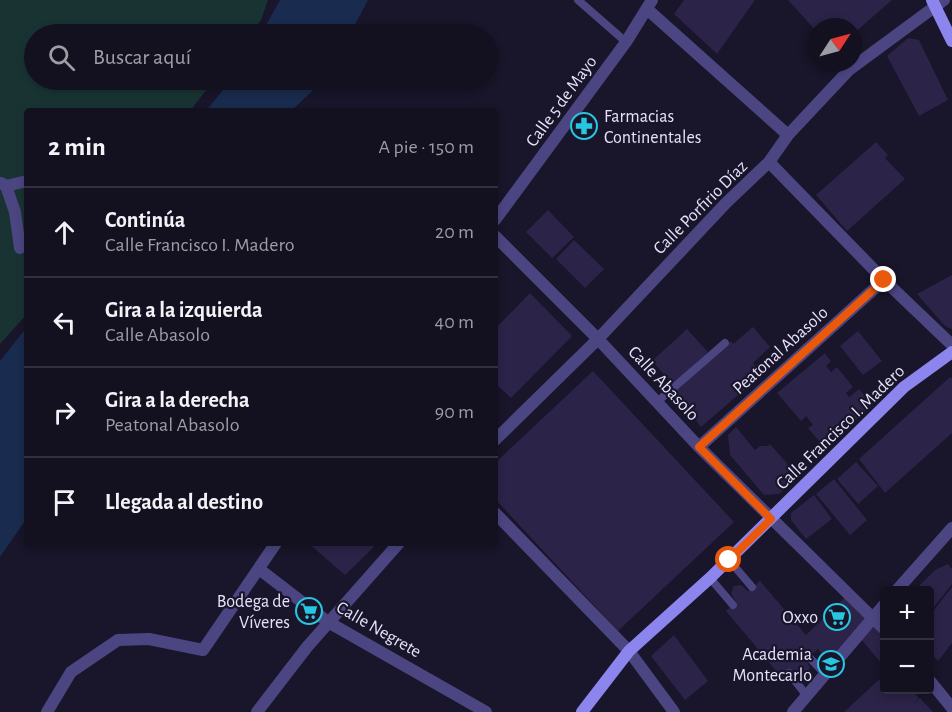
<!DOCTYPE html>
<html lang="es">
<head>
<meta charset="utf-8">
<style>
	:root { --surface:#131020; --page:#1c1929; --text:#f1f3f6; --muted:#9d9da5; --line:#32303e }
	body { margin:0; font-family:"Alegreya Sans",sans-serif; background:var(--page); color:var(--text) }
	.controls { position:absolute; right:18px; bottom:18px; display:grid; overflow:hidden; border-radius:6px; box-shadow:0 3px 9px #0003 }
	.controls button { width:54px; height:54px; display:grid; place-items:center; padding:0; border:0; border-bottom:2px solid var(--line); background:var(--surface); color:var(--text); font:30px sans-serif }
	.compass { position:absolute; left:808px; top:18px; width:54px; height:54px; border-radius:50%; background:var(--surface); box-shadow:0 3px 9px #0003; rotate:54deg }
	.stop { position:absolute; width:18px; height:18px; margin:-14px; border:4px solid #ea580c; border-radius:50%; background:#fff }
	.stop.end { background:#ea580c; border-color:#fff; box-shadow:0 2px 6px #0008 }
	.list { margin:0; padding:0; list-style:none }
	h2 { display:flex; justify-content:space-between; align-items:center; height:78px; margin:0; padding:0 24px; font-size:26px }
	h2 small { font-size:20px; font-weight:400; color:var(--muted) }
	.list li { display:grid; grid-template-columns:39px 1fr auto; gap:18px; align-items:center; box-sizing:border-box; height:90px; padding:0 24px; border-top:2px solid var(--line) }
	.list b { display:block; font-size:22px; white-space:nowrap }
	.list p { margin:0; font-size:20px; white-space:nowrap; color:var(--muted) }
	.list em { font-size:20px; font-style:normal; color:var(--muted) }
	.icon { flex:none; width:33px; height:33px; fill:none; stroke:currentColor; stroke-width:2; stroke-linecap:round; stroke-linejoin:round }
	.map { position:relative; flex:none; width:952px; height:712px; overflow:hidden }
	.search { position:absolute; background:var(--surface); box-shadow:0 3px 9px #0003; left:24px; top:24px; width:474px; height:66px; display:flex; align-items:center; gap:15px; box-sizing:border-box; padding:0 21px; border-radius:33px; color:var(--muted); font-size:22px }
	.panel { position:absolute; background:var(--surface); box-shadow:0 3px 9px #0003; left:24px; top:108px; width:474px; height:438px; border-radius:6px }
	.map>svg:first-child { display:block }
	.green { fill:#193333 }
	.water { fill:#192c4f }
	.building { fill:#2c2348 }
	.lines { fill:none; stroke-linecap:round; stroke-linejoin:round }
	.lane { stroke:#4b4682; stroke-width:8 }
	.street { stroke:#4b4682; stroke-width:12 }
	.secondary { stroke:#8c85ee; stroke-width:12 }
	.route { stroke:#ea580c; stroke-width:8 }
	.labels { text-anchor:middle; stroke-width:4.5; stroke-linejoin:round; paint-order:stroke }
	.street-label { font-size:18px; fill:#e6e2fb; stroke:#19152a }
	.poi-label { font-size:18px; fill:#e6e2fb; stroke:#19152a; text-anchor:end }
</style>
</head>
<body>
<div class="map">
<svg width="952" height="712" viewBox="0 0 952 712">
	<rect width="100%" height="100%" fill="#19152a"/>
	<path class="green" d="M0,0H268L261,20L250,34H34V80H214L190,111H27V314L0,344Z"/>
	<path class="water" d="M280,0H368L350,34H261Z
		M231,80H324L291,111H206Z
		M27,327V518L0,557V361Z"/>
	<path class="building" d="M684,0H755L717,54L674,14Z
		M788,0H892L853,34V27H817V32Z
		M908,38L919,40L948,100L919,116L887,56Z
		M876,142L888,155L885,158L905,179L847,231L816,195Z
		M548,210L574,237L552,258L526,232Z
		M574,240L604,269L585,288L556,259Z
		M952,275V329L946,327L917,294Z
		M530,293L572,336L511,398L495,383V329Z
		M753,327L770,347L753,363L756,367L739,382L745,389L701,427L695,419L692,422L669,394L731,341L733,344Z
		M687,329L708,352L673,384L652,361Z
		M858,331L882,361L863,375L840,346Z
		M825,353L831,361L826,366L831,372L837,367L853,387L846,393L849,397L859,389L873,405L824,447L808,428L813,425L806,416L801,421L777,393Z
		M593,371L734,522L618,631L495,499V463Z
		M950,377L952,378V433L885,493L859,459Z
		M736,427L755,450L760,446H768L770,444L799,477L779,494L764,495L730,455L728,435Z
		M856,462L878,486L858,504L837,479Z
		M834,479L867,520L850,535L816,494Z
		M814,495L832,519L806,539L791,520V513Z
		M308,543H370L374,547L345,575Z
		M948,564L952,569V584L930,612V590H915L935,570Z
		M760,581L806,635L845,597L869,620L829,662L818,649L806,659L810,668L807,673L800,675L793,670L783,679L726,611L736,602L731,593L734,586L741,585L748,591Z
		M952,587V643L938,661L930,652V615Z
		M874,627L884,639V661L881,663L861,639Z
		M674,635L708,681L685,700L651,656Z
		M884,675V690H911L919,698L909,708L920,698L933,712H844Z"/>
	<g class="lines">
		<path class="lane" d="M578,0L626,42
			M657,402L725,343
			M729,560L752,587
			M710,578L733,605
			M809,657L825,674
			M789,673L807,696"/>
		<path class="street" d="M647,9L788,135
			M769,162L884,280L952,345
			M1,183L6,186L27,181
			M6,186L15,212L20,248
			M495,220L626,42L652,0
			M495,236L598,339L699,447L884,629
			M495,440L598,339L726,203L769,162L788,135L849,70L944,0
			M699,447L884,280
			M495,513L629,651L674,712
			M259,569L328,622L486,712
			M897,590L952,528
			M930,681L952,708
			M47,712L71,672L118,640L149,639L203,650L276,543
			M257,712L307,647L399,543
			M793,712L884,605"/>
		<path class="secondary" d="M932,0L952,41
			M582,712L629,651L710,578L904,387L952,352"/>
	</g>
	<g class="lines">
		<path class="route" d="M729,560L771,519L699,447L884,280"/>
	</g>
	<defs>
		<symbol id="pharmacy-ring" viewBox="-11 -11 22 22"><circle r="9.5" fill="#19152a" stroke="#27c7e2" stroke-width="1.5"/><path d="M-2-6h4v4h4v4h-4v4h-4v-4h-4v-4h4Z" fill="#27c7e2"/></symbol>
		<symbol id="supermarket-ring" viewBox="-11 -11 22 22"><circle r="9.5" fill="#19152a" stroke="#27c7e2" stroke-width="1.5"/><path d="M-6-5.5h2.5l.6 2H6L4.5 2H-2.5L-4.4-4H-6ZM-1.5 3.2a1.3 1.3 0 1 0 .1 0ZM3 3.2a1.3 1.3 0 1 0 .1 0Z" fill="#27c7e2"/></symbol>
		<symbol id="university-ring" viewBox="-11 -11 22 22"><circle r="9.5" fill="#19152a" stroke="#27c7e2" stroke-width="1.5"/><path d="M0-5L7-2L0 1L-7-2ZM-4 1L0 2.5L4 1V4Q0 6-4 4Z" fill="#27c7e2"/></symbol>
	</defs>
	<g fill-rule="evenodd">
		<use href="#pharmacy-ring" x="569" y="111" width="30" height="30"/>
		<use href="#supermarket-ring" x="294" y="596" width="30" height="30"/>
		<use href="#supermarket-ring" x="822" y="602" width="30" height="30"/>
		<use href="#university-ring" x="816" y="649" width="30" height="30"/>
	</g>
	<g class="labels">
		<g class="street-label">
			<text transform="translate(561 101) rotate(-54)" y="6">Calle 5 de Mayo</text>
			<text transform="translate(700 207) rotate(-45)" y="6">Calle Porfirio Díaz</text>
			<text transform="translate(780 350) rotate(-42)" y="6">Peatonal Abasolo</text>
			<text transform="translate(664 383) rotate(47)" y="6">Calle Abasolo</text>
			<text transform="translate(840 427) rotate(-44)" y="6">Calle Francisco I. Madero</text>
			<text transform="translate(379 629) rotate(30)" y="6">Calle Negrete</text>
		</g>
		<g class="poi-label">
			<text x="604" y="122" text-anchor="start">Farmacias<tspan x="604" dy="21">Continentales</tspan></text>
			<text x="290" y="607">Bodega de<tspan x="290" dy="21">Víveres</tspan></text>
			<text x="818" y="623">Oxxo</text>
			<text x="812" y="660">Academia<tspan x="812" dy="21">Montecarlo</tspan></text>
		</g>
	</g>
</svg>
<div class="controls">
<button>+</button>
<button>−</button>
</div>
<svg class="compass" viewBox="-18 -18 36 36"><path d="M0-13l5 13h-10z" fill="#e53935"/><path d="M0 13l5-13h-10z" fill="#9d9da5"/></svg>
<div class="stop" style="left:729px;top:560px"></div>
<div class="stop end" style="left:884px;top:280px"></div>
<div class="search"><svg class="icon" aria-label="search" viewBox="0 0 24 24"><circle cx="10" cy="10" r="6"/><path d="M15 15l6 6"/></svg>Buscar aquí</div>
<section class="panel">
<h2>2 min<small>A pie · 150 m</small></h2>
<ul class="list">
<li><svg class="icon" aria-label="ahead" viewBox="0 0 24 24"><path d="M12 20V5M6 11l6-6 6 6"/></svg><div><b>Continúa</b><p>Calle Francisco I. Madero</p></div><em>20 m</em></li>
<li><svg class="icon" aria-label="left" viewBox="0 0 24 24"><path d="M17 20v-9H6M10 6l-5 5 5 5"/></svg><div><b>Gira a la izquierda</b><p>Calle Abasolo</p></div><em>40 m</em></li>
<li><svg class="icon" aria-label="right" viewBox="0 0 24 24"><path d="M7 20v-9h11M14 6l5 5-5 5"/></svg><div><b>Gira a la derecha</b><p>Peatonal Abasolo</p></div><em>90 m</em></li>
<li><svg class="icon" aria-label="arrive" viewBox="0 0 24 24"><path d="M6 21V4h12l-3 4 3 4H6"/></svg><div><b>Llegada al destino</b></div></li>
</ul>
</section>
</div>
</body>
</html>
